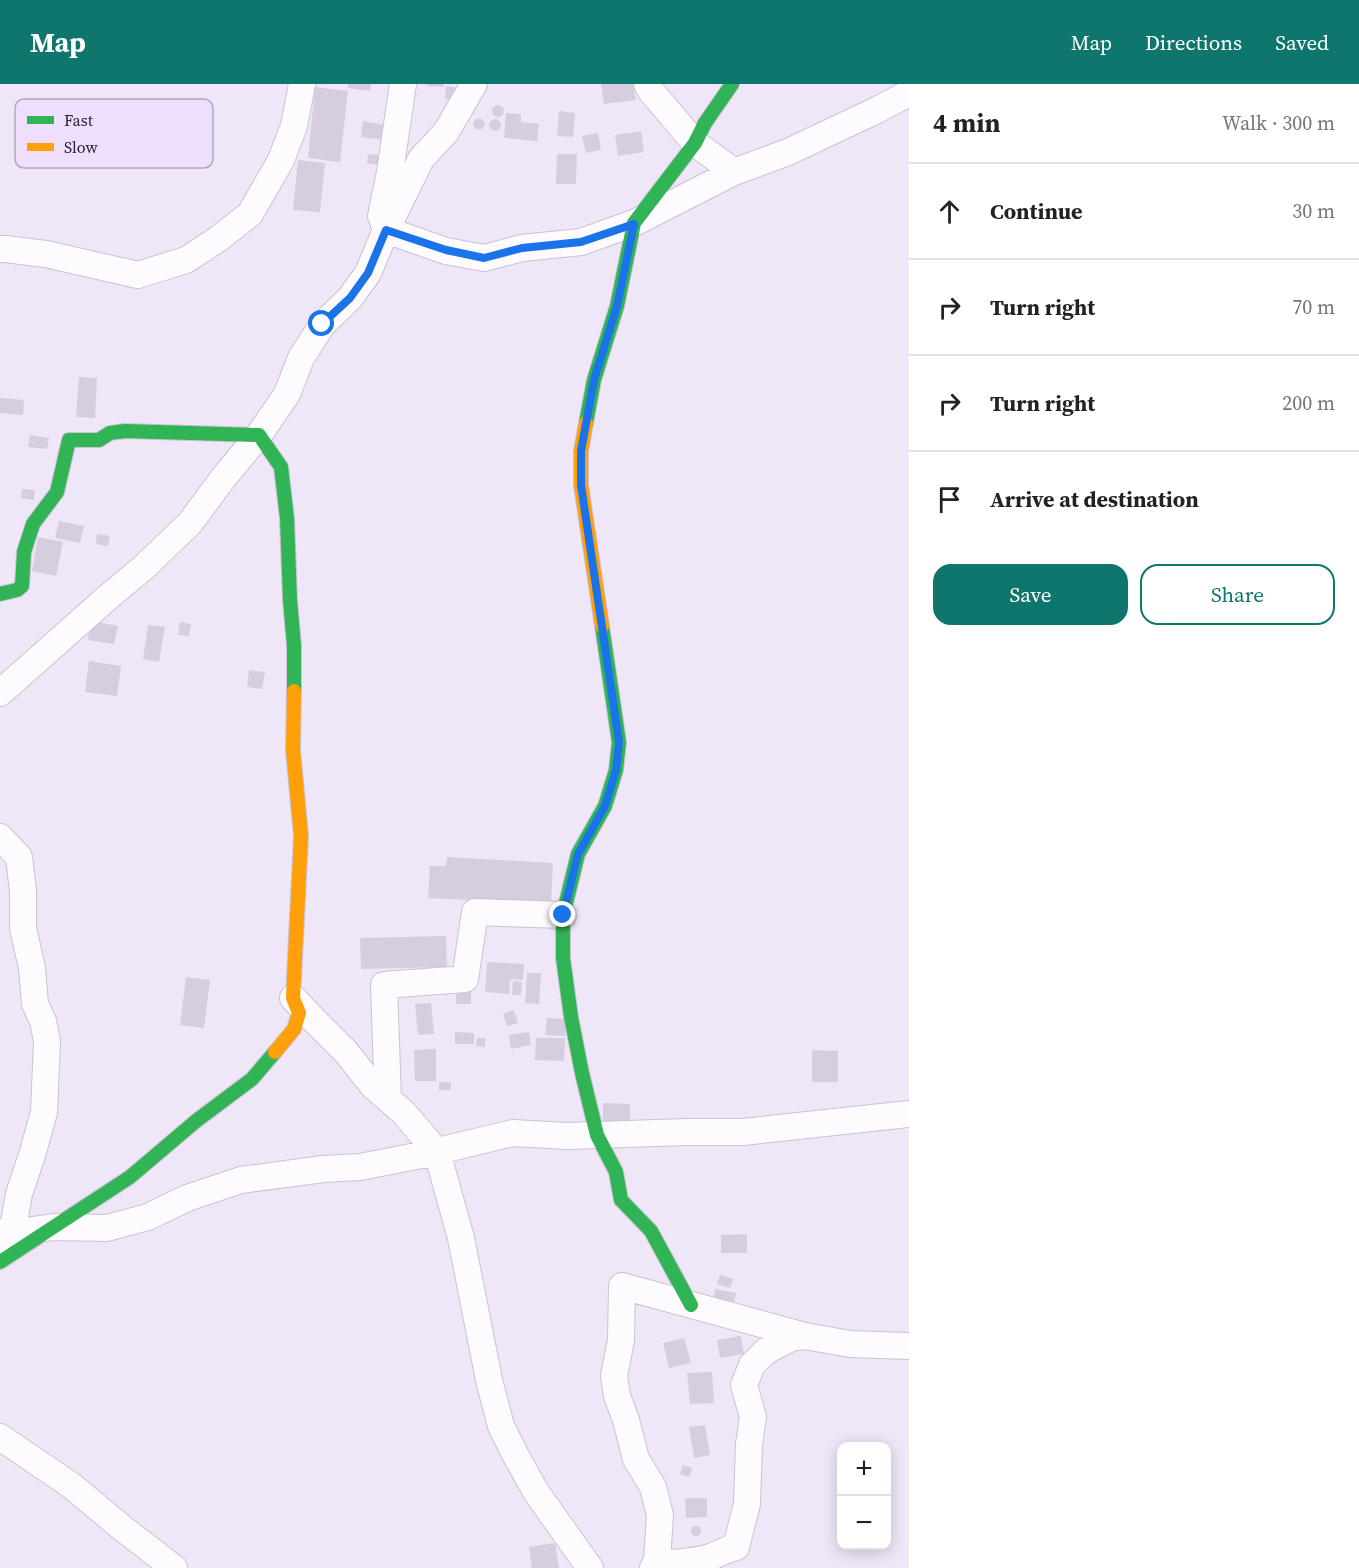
<!DOCTYPE html>
<html lang="en">
<head>
<meta charset="utf-8">
<style>
	:root { --surface:#fff; --page:#f2f2f2; --text:#222; --muted:#767676; --line:#e0e0e0; --accent:#0f766e }
	body { margin:0; font-family:"Source Serif 4",serif; background:var(--page); color:var(--text) }
	.controls { position:absolute; right:18px; bottom:18px; display:grid; overflow:hidden; border-radius:12px; box-shadow:0 3px 15px #0003 }
	.controls button { width:54px; height:54px; display:grid; place-items:center; padding:0; border:0; border-bottom:2px solid var(--line); background:var(--surface); color:var(--text); font:30px sans-serif }
	.stop { position:absolute; width:18px; height:18px; margin:-14px; border:4px solid #1a73e8; border-radius:50%; background:#fff }
	.stop.end { background:#1a73e8; border-color:#fff; box-shadow:0 2px 6px #0008 }
	.list { margin:0; padding:0; list-style:none }
	h2 { display:flex; justify-content:space-between; align-items:center; height:78px; margin:0; padding:0 24px; font-size:26px }
	h2 small { font-size:20px; font-weight:400; color:var(--muted) }
	.list li { display:grid; grid-template-columns:39px 1fr auto; gap:18px; align-items:center; box-sizing:border-box; height:96px; padding:0 24px; border-top:2px solid var(--line) }
	.list b { display:block; font-size:22px; white-space:nowrap }
	.list em { font-size:20px; font-style:normal; color:var(--muted) }
	.actions { display:flex; gap:12px; padding:18px 24px }
	.actions a { flex:1; padding:14px 0; border:2px solid var(--accent); border-radius:18px; text-align:center; font-size:21px; color:var(--accent) }
	.actions .main { background:var(--accent); color:#fff }
	.icon { flex:none; width:33px; height:33px; fill:none; stroke:currentColor; stroke-width:2; stroke-linecap:round; stroke-linejoin:round }
	.map { position:relative; flex:none; width:909px; height:1484px; overflow:hidden }
	header { display:flex; align-items:center; gap:36px; box-sizing:border-box; height:84px; padding:0 30px; background:var(--accent); color:#fff }
	header strong { font-size:28px }
	nav { display:flex; gap:33px; margin-inline-start:auto; font-size:21px }
	main { display:flex }
	aside { flex:1; background:var(--surface) }
	.map>svg:first-child { display:block }
	.building { fill:#d6cedf }
	.lines { fill:none; stroke-linecap:round; stroke-linejoin:round }
	.street-casing { stroke:#cac3d1; stroke-width:28 }
	.fast-casing { stroke:#cac3d1; stroke-width:16 }
	.slow-casing { stroke:#cac3d1; stroke-width:16 }
	.street { stroke:#fdfbfe; stroke-width:26 }
	.fast { stroke:#30b455; stroke-width:14 }
	.slow { stroke:#ff9f0a; stroke-width:14 }
	.route { stroke:#1a73e8; stroke-width:8 }
	.key { fill:#eedfff; stroke:#b2a6c0; stroke-width:1.5 }
	.key-label { font-size:16px; fill:#27222d }
</style>
</head>
<body>
<header>
<strong>Map</strong>
<nav><a>Map</a><a>Directions</a><a>Saved</a></nav>
</header>
<main>
<div class="map">
<svg width="909" height="1484" viewBox="0 0 909 1484">
	<rect width="100%" height="100%" fill="#efe6f8"/>
	<path class="building" d="M348,0H371L370,7L348,4Z
		M427,0H444V3L427,2Z
		M601,0H633L636,16L604,20Z
		M446,2L455,3L454,16L445,15Z
		M315,3L348,7L340,78L308,74Z
		M492 27a6 6 0 1 1 12 0a6 6 0 1 1-12 0Z
		M559,27L575,29L573,53L557,52Z
		M506,29L521,30V38L539,40L537,57L504,54Z
		M473.5 40a5.5 5.5 0 1 1 11 0a5.5 5.5 0 1 1-11 0Z
		M489 41a6 6 0 1 1 12 0a6 6 0 1 1-12 0Z
		M363,37L385,41L384,56L361,53Z
		M641,47L644,68L618,72L615,51Z
		M598,49L601,66L586,69L582,52Z
		M368,70L383,72L381,81L367,79Z
		M557,70H577L576,100H556Z
		M298,76L325,79L320,128L293,126Z
		M79,293L97,294L95,334L76,333Z
		M0,314L24,316L23,331L0,329Z
		M30,351L49,354L47,365L28,363Z
		M22,405L35,406L34,416L21,414Z
		M59,437L84,442L80,459L55,454Z
		M97,450L110,452L108,462L96,460Z
		M38,453L63,458L56,492L32,487Z
		M91,537L118,542L114,560L88,556Z
		M180,538L191,540L189,552L178,551Z
		M148,541L165,543L159,578L143,575Z
		M89,577L121,582L117,612L85,608Z
		M249,586L265,588L262,605L247,603Z
		M447,773L553,779L551,820L428,814L430,782H446Z
		M446,852L447,883L361,885L360,854Z
		M487,878L524,880L523,896L510,895L509,910L485,908Z
		M527,889H541L539,920L525,919Z
		M186,893L210,896L204,944L180,941Z
		M513,897L522,898L521,911H512Z
		M456,907H471V920H456Z
		M431,919L434,950L418,951L415,920Z
		M514,926L518,939L507,942L503,930Z
		M547,934L567,935L565,952L545,951Z
		M455,948L474,949V960H455Z
		M529,948L531,961L511,965L509,951Z
		M477,954H485V963L476,962Z
		M536,954H565L564,977L535,976Z
		M436,965V997H415L414,966Z
		M812,966L838,967V998H812Z
		M439,998H451V1006H439Z
		M603,1019L630,1020V1043L603,1042Z
		M747,1150V1169H721V1151Z
		M720,1191L733,1195L730,1204L717,1200Z
		M715,1205L736,1209L732,1229L712,1225Z
		M741,1252L744,1270L720,1274L717,1256Z
		M684,1254L691,1279L669,1284L663,1259Z
		M712,1288L714,1319L690,1320L687,1289Z
		M705,1341L710,1371L694,1374L689,1343Z
		M683,1381L692,1384L689,1393L680,1390Z
		M685,1414H707V1433L686,1434Z
		M691 1447a5 5 0 1 1 10 0a5 5 0 1 1-10 0Z
		M555,1459L559,1484H532L529,1463Z"/>
	<g class="lines">
		<defs>
			<path id="street" d="M403,0L390,88L381,132L386,146L446,167L484,174L522,164L581,158L634,139L734,88L788,68L877,26L909,9
				M647,0L651,7L695,59L734,88
				M0,165H5L46,170L138,191L186,176L218,155L250,130L281,76L294,42L302,0
				M0,609L107,514L143,484L190,439L224,393L259,351L287,310L301,274L322,241L350,214L368,189L386,146L421,75L446,48L474,0
				M0,753L19,773L23,807V844L32,884L35,920L43,937L47,957L44,1028L33,1068L19,1110L12,1149L8,1163
				M293,914L312,934L346,968L373,1002L404,1029L437,1068L461,1154L489,1296L501,1342L516,1372L536,1408L590,1484
				M388,1015L384,901L465,895L475,828L563,831
				M0,1148L12,1149L53,1143L107,1144L148,1133L187,1114L241,1096L323,1085L360,1083L437,1068L446,1065L513,1049L567,1052L686,1048H743L909,1030
				M0,1353L72,1402L121,1443L174,1484
				M655,1480C674,1478 695,1479 713,1472C722,1468 725,1466 736,1463L747,1420L749,1360L753,1333L744,1301L752,1281L766,1267L791,1254L805,1252
				M653,1484L657,1476L660,1431L653,1403L636,1375L626,1336L617,1312L614,1292L621,1256L622,1202L805,1252L850,1260L909,1262"/>
			<path id="fast" d="M586,339L594,296L617,222L634,139L695,59L705,39L732,0
				M0,510L17,506L22,502L24,468L33,440L57,408L69,356H99L110,349L125,347L259,351L281,383L287,434L290,516L294,562V607
				M602,542L619,658L616,686L605,722L578,770L563,831V874L571,933L582,989L597,1051L616,1088L621,1116L651,1147L691,1221
				M0,1178L130,1093L196,1037L252,995L275,968"/>
			<path id="slow" d="M586,339L581,367V401L602,542
				M275,968L294,945L299,929L293,914L301,752L293,666L294,607"/>
		</defs>
		<use href="#street" class="street-casing"/>
		<use href="#fast" class="fast-casing"/>
		<use href="#slow" class="slow-casing"/>
		<use href="#street" class="street"/>
		<use href="#fast" class="fast"/>
		<use href="#slow" class="slow"/>
	</g>
	<g class="lines">
		<path class="route" d="M322,240L350,214L368,189L386,146L446,166L484,174L522,164L581,158L634,140L617,222L594,296L581,367V401L619,658L616,686L605,722L578,770L563,831"/>
	</g>
	<rect x="15" y="15" width="198" height="69" rx="9" class="key"/>
	<rect x="27" y="32" width="27" height="8" fill="#30b455"/>
	<rect x="27" y="59" width="27" height="8" fill="#ff9f0a"/>
	<g class="key-label">
		<text x="64" y="42">Fast</text>
		<text x="64" y="69">Slow</text>
	</g>
</svg>
<div class="controls">
<button>+</button>
<button>−</button>
</div>
<div class="stop" style="left:322px;top:240px"></div>
<div class="stop end" style="left:563px;top:831px"></div>
</div>
<aside>
<h2>4 min<small>Walk · 300 m</small></h2>
<ul class="list">
<li><svg class="icon" aria-label="ahead" viewBox="0 0 24 24"><path d="M12 20V5M6 11l6-6 6 6"/></svg><div><b>Continue</b></div><em>30 m</em></li>
<li><svg class="icon" aria-label="right" viewBox="0 0 24 24"><path d="M7 20v-9h11M14 6l5 5-5 5"/></svg><div><b>Turn right</b></div><em>70 m</em></li>
<li><svg class="icon" aria-label="right" viewBox="0 0 24 24"><path d="M7 20v-9h11M14 6l5 5-5 5"/></svg><div><b>Turn right</b></div><em>200 m</em></li>
<li><svg class="icon" aria-label="arrive" viewBox="0 0 24 24"><path d="M6 21V4h12l-3 4 3 4H6"/></svg><div><b>Arrive at destination</b></div></li>
</ul>
<div class="actions"><a class="main">Save</a><a>Share</a></div>
</aside>
</main>
</body>
</html>
